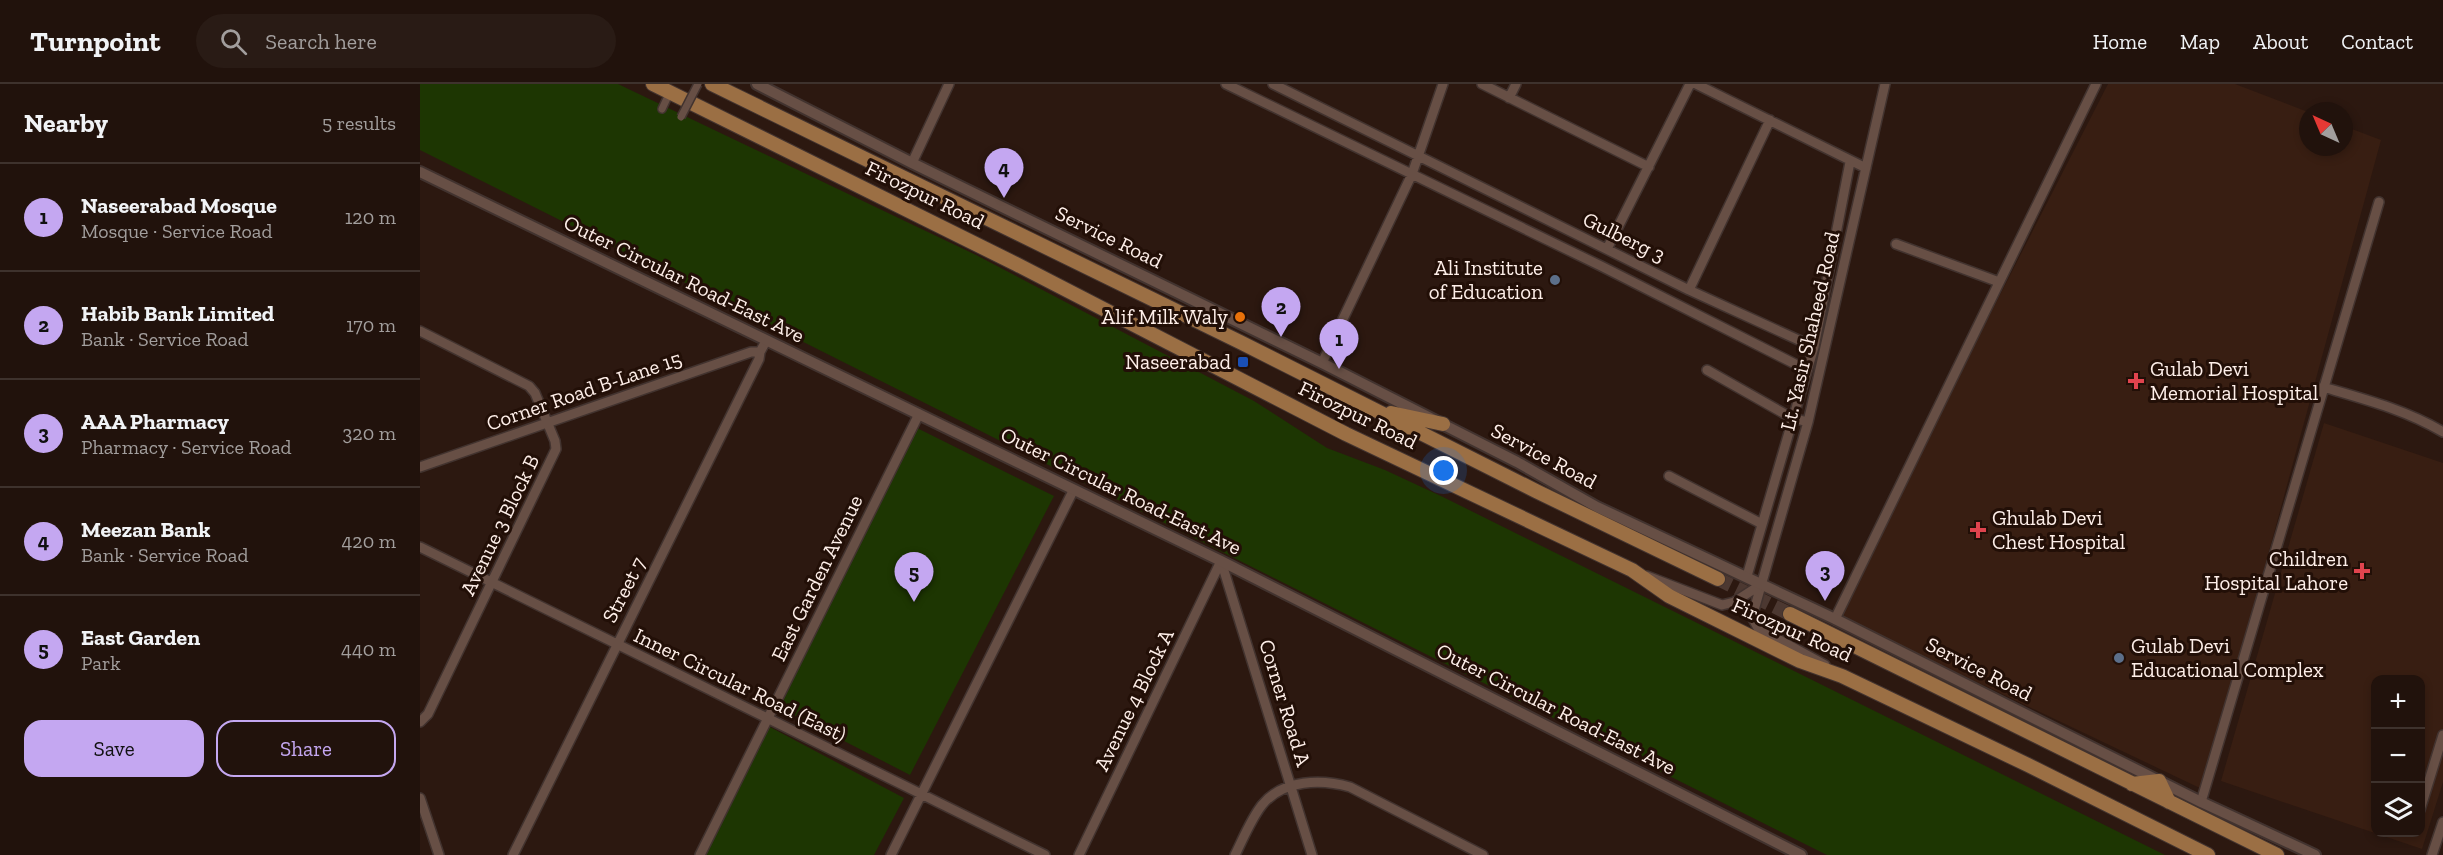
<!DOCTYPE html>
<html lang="en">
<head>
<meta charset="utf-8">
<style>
	:root { --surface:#21120c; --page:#291b15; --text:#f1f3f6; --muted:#a29e9d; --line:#3e322d; --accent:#c4a7f1 }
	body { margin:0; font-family:"Zilla Slab",serif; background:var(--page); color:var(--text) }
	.controls { position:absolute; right:18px; bottom:18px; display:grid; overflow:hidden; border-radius:12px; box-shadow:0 3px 9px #0003 }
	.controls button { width:54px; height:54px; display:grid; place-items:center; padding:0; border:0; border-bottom:2px solid var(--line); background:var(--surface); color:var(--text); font:30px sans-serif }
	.compass { position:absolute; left:1879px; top:18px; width:54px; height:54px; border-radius:50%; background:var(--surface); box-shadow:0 3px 9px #0003; rotate:316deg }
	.you { position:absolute; left:1024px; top:387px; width:21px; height:21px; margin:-15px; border:4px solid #fff; border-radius:50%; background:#1a73e8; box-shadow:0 0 0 9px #1a73e833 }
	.badge { display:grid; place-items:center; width:39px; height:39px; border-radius:50%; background:var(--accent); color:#111; font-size:20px; font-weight:700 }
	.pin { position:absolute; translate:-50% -50px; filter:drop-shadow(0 2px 3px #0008) }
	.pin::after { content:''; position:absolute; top:32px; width:21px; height:18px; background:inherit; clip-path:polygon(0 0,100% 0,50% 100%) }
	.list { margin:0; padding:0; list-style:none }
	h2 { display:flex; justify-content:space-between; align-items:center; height:78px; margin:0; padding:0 24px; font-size:26px }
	h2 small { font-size:20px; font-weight:400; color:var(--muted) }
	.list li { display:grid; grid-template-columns:39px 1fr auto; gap:18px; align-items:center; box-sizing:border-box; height:108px; padding:0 24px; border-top:2px solid var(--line) }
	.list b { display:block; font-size:22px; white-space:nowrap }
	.list p { margin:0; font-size:20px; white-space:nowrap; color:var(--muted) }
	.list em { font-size:20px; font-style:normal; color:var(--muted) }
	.actions { display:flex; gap:12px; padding:18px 24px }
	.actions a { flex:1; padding:14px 0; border:2px solid var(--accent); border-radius:18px; text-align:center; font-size:21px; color:var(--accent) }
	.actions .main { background:var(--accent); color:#111 }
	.icon { flex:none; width:33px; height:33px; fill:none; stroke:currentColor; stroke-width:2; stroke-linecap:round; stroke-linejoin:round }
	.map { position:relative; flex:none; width:2023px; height:771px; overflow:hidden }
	header { display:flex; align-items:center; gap:36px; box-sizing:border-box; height:84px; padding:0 30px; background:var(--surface); border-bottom:2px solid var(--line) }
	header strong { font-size:28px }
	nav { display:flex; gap:33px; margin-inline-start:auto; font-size:21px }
	.search { width:420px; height:54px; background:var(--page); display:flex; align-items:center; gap:15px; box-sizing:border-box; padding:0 21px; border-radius:33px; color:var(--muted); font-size:22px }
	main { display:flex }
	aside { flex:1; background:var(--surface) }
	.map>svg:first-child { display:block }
	.built { fill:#381e12; fill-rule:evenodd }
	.green { fill:#1d3602 }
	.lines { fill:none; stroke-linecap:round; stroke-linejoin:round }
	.primary-tunnel { stroke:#4c3831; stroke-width:14; stroke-dasharray:14 7; stroke-linecap:butt }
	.pedestrian-casing { stroke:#42332f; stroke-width:10 }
	.minor-casing { stroke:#42332f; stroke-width:12 }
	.tertiary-casing { stroke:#42332f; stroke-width:14 }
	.primary-casing { stroke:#42332f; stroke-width:16 }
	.pedestrian { stroke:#674f45; stroke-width:7 }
	.minor { stroke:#674f45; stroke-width:9 }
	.tertiary { stroke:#674f45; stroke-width:10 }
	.primary { stroke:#9b6f44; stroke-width:14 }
	.pedestrian-bridge-casing { stroke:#42332f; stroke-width:10; stroke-linecap:butt }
	.pedestrian-bridge { stroke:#674f45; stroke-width:7 }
	.service-dot { fill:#5c6f8a; stroke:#220f07; stroke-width:2 }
	.food-dot { fill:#e8710a; stroke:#220f07; stroke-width:2 }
	.transit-dot { fill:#1a4fb4; stroke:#220f07; stroke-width:2 }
	.health-dot { fill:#e0444e; stroke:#220f07; stroke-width:2 }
	.labels { text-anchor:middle; stroke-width:6; stroke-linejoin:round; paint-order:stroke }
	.street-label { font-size:21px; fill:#feefe9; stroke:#220f07 }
	.poi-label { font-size:21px; fill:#feefe9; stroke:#220f07; text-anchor:end }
</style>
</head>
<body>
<header>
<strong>Turnpoint</strong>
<div class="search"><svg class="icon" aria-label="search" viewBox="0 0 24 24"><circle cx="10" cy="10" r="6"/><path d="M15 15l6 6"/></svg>Search here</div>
<nav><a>Home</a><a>Map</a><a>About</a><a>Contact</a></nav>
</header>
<main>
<aside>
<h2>Nearby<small>5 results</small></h2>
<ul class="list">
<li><span class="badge">1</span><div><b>Naseerabad Mosque</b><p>Mosque · Service Road</p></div><em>120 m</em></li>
<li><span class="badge">2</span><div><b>Habib Bank Limited</b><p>Bank · Service Road</p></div><em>170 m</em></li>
<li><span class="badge">3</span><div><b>AAA Pharmacy</b><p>Pharmacy · Service Road</p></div><em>320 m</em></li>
<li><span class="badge">4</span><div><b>Meezan Bank</b><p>Bank · Service Road</p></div><em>420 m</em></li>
<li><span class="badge">5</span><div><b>East Garden</b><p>Park</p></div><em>440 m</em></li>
</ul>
<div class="actions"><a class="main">Save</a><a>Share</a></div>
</aside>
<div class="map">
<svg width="2023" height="771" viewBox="0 0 2023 771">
	<rect width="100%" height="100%" fill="#2c1810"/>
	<path class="built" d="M1688,0H1815L1888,28V63H1924V42L1961,56L1784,706L1416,531Z
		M1904,339L2023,379V698L2002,765L1801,697ZM1956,596H2000V748H1956Z"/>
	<path class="green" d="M0,0H198L556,171L834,317L907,364L965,386L1023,413L1745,771H1407L0,66Z
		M491,341L634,412L490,691L360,624Z
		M348,642L484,714L454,771H286Z"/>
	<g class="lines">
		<path class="primary-tunnel" d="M1298,495L1370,530"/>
		<defs>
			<path id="pedestrian" d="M242,25L250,8"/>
			<path id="minor" d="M806,0L1181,182L1387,286
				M853,0L1269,206L1394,263
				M1062,0L1229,83
				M1276,0L1446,84
				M1089,14L1096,0
				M492,79L529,0
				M1476,160L1579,198
				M1187,165L1270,0
				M1269,206L1350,36
				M0,247L109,302L115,309L135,357L136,365L8,630L0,638
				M902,279L992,90L1023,0
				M1287,286L1372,334L1388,338
				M1903,303C1944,315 1986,326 2023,348
				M0,383L331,268H340
				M1249,392L1342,440
				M0,463L625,771
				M801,477L892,771
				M1227,492L1302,521L1314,518L1342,500
				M1327,492L1394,263L1430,78
				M1415,535L1676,0
				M1405,581L1338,544L1332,533L1388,338L1465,0
				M0,714L19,771
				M1781,718L1959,118
				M2000,726L2023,651
				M93,771L339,275L340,268L346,257
				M280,771L499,330
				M471,771L653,407
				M659,771L801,477
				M815,771C823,755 831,735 842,721C863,695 902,695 930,703L1063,771
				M2012,771L2023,738"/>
			<path id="tertiary" d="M337,0L492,79L902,279L1097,378L1177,423L1415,535L1781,718L1895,771
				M0,88L801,477L1381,771"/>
			<path id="primary" d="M233,0L596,180L926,350L1212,486L1249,512L1380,577L1422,592L1608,681L1788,771
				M292,0L820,258L1116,407L1298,495
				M971,329L1023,340
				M1370,530L1857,771
				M1712,700L1739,697L1749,718"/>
		</defs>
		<use href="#pedestrian" class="pedestrian-casing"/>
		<use href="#minor" class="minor-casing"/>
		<use href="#tertiary" class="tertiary-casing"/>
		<use href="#primary" class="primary-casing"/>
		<use href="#pedestrian" class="pedestrian"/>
		<use href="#minor" class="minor"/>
		<use href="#tertiary" class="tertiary"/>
		<use href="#primary" class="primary"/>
		<defs>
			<path id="pedestrian-bridge" d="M261,33L278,0"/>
		</defs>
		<use href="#pedestrian-bridge" class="pedestrian-bridge-casing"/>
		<use href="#pedestrian-bridge" class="pedestrian-bridge"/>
	</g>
	<g class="service-dot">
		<circle cx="1135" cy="196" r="6"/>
		<circle cx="1699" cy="574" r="6"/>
	</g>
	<circle class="food-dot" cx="820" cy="233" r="6"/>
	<rect class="transit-dot" x="817" y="272" width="12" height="12" rx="3"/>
	<g class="health-dot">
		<path d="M1713 288h6v6h6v6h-6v6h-6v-6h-6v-6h6z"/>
		<path d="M1555 437h6v6h6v6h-6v6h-6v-6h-6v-6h6z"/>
		<path d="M1939 478h6v6h6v6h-6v6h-6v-6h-6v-6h6z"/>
	</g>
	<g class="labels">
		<g class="street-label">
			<text transform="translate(505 111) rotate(26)" y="7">Firozpur Road</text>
			<text transform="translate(689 153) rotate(26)" y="7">Service Road</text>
			<text transform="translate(1204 153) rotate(26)" y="7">Gulberg 3</text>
			<text transform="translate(264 195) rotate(26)" y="7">Outer Circular Road-East Ave</text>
			<text transform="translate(1390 247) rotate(-77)" y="7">Lt. Yasir Shaheed Road</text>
			<text transform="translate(164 307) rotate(-19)" y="7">Corner Road B-Lane 15</text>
			<text transform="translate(938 331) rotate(26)" y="7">Firozpur Road</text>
			<text transform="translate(1124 372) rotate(28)" y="7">Service Road</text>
			<text transform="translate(701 407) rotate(26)" y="7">Outer Circular Road-East Ave</text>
			<text transform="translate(80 441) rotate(-64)" y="7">Avenue 3 Block B</text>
			<text transform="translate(397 494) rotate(-64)" y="7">East Garden Avenue</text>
			<text transform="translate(204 506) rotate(-63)" y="7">Street 7</text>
			<text transform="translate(1372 546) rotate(24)" y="7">Firozpur Road</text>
			<text transform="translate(1559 585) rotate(27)" y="7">Service Road</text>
			<text transform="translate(320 601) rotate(26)" y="7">Inner Circular Road (East)</text>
			<text transform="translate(714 616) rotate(-64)" y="7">Avenue 4 Block A</text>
			<text transform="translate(865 619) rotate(73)" y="7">Corner Road A</text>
			<text transform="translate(1136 625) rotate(27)" y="7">Outer Circular Road-East Ave</text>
		</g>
		<g class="poi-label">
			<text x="1123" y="191">Ali Institute<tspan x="1123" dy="24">of Education</tspan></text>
			<text x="808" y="240">Alif Milk Waly</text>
			<text x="811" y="285">Naseerabad</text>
			<text x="1730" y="292" text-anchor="start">Gulab Devi<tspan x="1730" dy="24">Memorial Hospital</tspan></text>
			<text x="1572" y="441" text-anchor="start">Ghulab Devi<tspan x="1572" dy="24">Chest Hospital</tspan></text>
			<text x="1928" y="482">Children<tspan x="1928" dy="24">Hospital Lahore</tspan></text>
			<text x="1711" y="569" text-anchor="start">Gulab Devi<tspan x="1711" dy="24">Educational Complex</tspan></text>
		</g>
	</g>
</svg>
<div class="controls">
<button>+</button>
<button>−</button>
<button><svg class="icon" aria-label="layers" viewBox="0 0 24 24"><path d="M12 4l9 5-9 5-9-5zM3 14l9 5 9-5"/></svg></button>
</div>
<svg class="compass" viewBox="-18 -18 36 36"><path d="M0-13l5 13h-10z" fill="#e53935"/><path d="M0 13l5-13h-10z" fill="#a29e9d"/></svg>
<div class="you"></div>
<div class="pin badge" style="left:919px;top:285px">1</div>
<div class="pin badge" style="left:861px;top:253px">2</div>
<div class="pin badge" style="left:1405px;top:517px">3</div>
<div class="pin badge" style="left:584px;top:114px">4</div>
<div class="pin badge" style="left:494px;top:518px">5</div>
</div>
</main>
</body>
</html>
